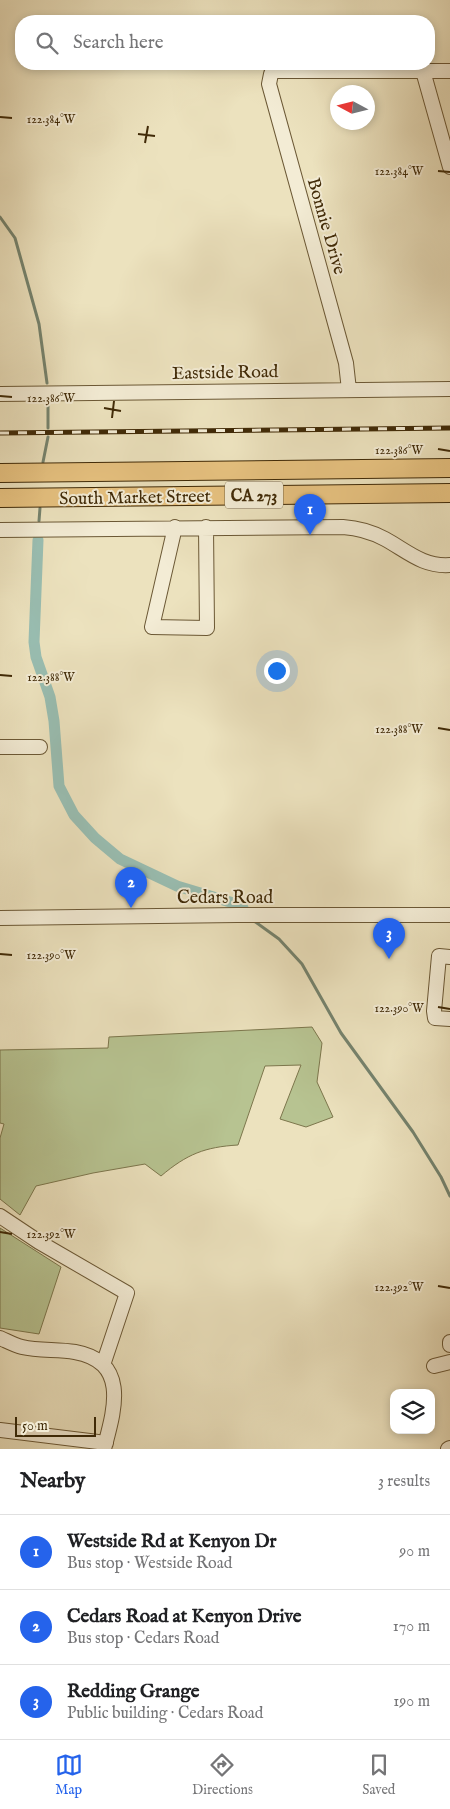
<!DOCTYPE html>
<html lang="en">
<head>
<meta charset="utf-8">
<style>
	:root { --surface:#fff; --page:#f6f6f6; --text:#202124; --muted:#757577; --line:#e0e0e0; --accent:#2563eb }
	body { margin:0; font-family:"IM FELL English",serif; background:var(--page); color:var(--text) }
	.controls { position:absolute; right:15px; bottom:15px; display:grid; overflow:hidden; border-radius:10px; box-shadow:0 2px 8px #0003 }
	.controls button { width:45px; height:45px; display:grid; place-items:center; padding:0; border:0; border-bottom:1px solid var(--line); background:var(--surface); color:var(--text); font:25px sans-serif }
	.compass { position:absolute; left:330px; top:85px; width:45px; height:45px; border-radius:50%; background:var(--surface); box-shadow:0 2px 8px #0003; rotate:277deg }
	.scale { position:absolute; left:15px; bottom:12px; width:81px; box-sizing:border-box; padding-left:5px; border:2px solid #402a07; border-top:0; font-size:14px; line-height:18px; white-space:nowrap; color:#402a07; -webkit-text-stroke:4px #f3ecd5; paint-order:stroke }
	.you { position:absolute; left:276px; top:670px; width:18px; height:18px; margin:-12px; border:4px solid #fff; border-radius:50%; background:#1a73e8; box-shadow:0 0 0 8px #1a73e833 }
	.badge { display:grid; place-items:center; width:32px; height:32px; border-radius:50%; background:var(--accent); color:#fff; font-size:16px; font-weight:700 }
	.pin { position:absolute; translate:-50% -41px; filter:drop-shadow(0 1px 2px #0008) }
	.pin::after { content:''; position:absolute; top:26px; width:18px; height:15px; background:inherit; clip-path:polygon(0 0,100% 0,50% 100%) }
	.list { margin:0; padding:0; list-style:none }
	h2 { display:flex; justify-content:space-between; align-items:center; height:65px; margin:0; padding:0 20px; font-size:21px }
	h2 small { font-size:16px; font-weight:400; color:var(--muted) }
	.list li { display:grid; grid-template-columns:32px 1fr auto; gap:15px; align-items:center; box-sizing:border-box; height:75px; padding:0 20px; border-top:1px solid var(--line) }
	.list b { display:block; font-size:19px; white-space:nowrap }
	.list p { margin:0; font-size:16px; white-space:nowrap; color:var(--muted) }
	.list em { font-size:16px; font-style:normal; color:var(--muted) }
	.icon { flex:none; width:28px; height:28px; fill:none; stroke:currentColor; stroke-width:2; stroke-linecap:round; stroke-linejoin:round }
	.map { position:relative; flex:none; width:450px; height:1449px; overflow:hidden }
	.search { position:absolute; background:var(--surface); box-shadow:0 2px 8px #0003; left:15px; right:15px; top:15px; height:55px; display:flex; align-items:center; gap:12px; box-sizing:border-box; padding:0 18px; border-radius:20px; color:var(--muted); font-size:19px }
	.sheet { height:290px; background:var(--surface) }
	nav { display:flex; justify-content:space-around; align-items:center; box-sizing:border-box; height:70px; border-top:1px solid var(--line); background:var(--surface); font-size:14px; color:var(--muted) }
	nav a { display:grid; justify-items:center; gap:2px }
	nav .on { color:var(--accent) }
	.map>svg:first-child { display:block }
	.green { fill:#b7c391; stroke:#7c764c }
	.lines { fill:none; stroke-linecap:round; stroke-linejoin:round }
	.stream { stroke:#75836e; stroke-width:3 }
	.canal { stroke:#99beb2; stroke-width:11 }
	.minor-casing { stroke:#6b5835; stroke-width:16 }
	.major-casing { stroke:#402a07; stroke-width:20 }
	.minor { stroke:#f3ecd5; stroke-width:14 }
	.major { stroke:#e6c17f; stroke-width:18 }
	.rail-casing { stroke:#402a07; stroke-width:5 }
	.rail { stroke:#f3ecd5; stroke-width:3; stroke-dasharray:9; stroke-linecap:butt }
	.ticks { fill:none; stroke:#402a07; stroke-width:2 }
	.labels { text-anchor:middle; stroke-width:4; stroke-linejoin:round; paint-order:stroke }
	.shield { fill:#f3ecd5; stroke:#766445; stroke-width:1 }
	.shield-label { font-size:16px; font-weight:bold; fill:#402a07 }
	.street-label { font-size:18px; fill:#402a07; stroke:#f3ecd5 }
	.ticks-label { font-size:12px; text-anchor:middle; fill:#402a07; stroke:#f3ecd5; stroke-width:4; stroke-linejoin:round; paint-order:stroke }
</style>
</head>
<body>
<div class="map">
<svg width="450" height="1449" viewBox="0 0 450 1449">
	<rect width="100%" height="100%" fill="#ece2be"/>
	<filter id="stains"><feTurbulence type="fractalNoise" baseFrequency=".004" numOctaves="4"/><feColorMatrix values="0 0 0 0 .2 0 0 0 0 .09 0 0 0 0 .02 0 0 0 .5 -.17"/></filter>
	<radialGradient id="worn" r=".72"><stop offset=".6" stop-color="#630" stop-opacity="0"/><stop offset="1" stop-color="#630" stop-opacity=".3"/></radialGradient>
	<path class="green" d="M312,1027L322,1043L317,1082L333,1117L306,1127L280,1119L301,1065L265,1066L238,1145C205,1147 187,1154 161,1176L145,1164L93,1173L36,1186L20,1215L0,1199V1138L4,1124L0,1123V1050L108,1048L109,1037Z
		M0,1228L61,1267L39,1334L0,1328Z"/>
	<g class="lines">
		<path class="stream" d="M0,217L15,238L39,324L47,383
			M48,428V403
			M43,462L48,437
			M39,521L40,508
			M254,921L279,939L302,964L341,1033L413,1132L441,1177L450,1196"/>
		<path class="canal" d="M38,540L34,642L36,657L50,697L54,721L59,786L74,815L95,838L120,859L177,886L230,902L243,908"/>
		<defs>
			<path id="minor" d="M423,71L450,167
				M349,390L346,363L269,84L271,74L275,71H450
				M0,394L450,389
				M175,527L152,627L207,628L206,527
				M0,530L343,527C358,528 372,532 385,539C407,551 423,567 450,565
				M0,747H40
				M0,918L237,915H450
				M450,957L439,956L434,1011L435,1018L450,1019
				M0,1216L39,1242L127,1293L103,1365
				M0,1338C7,1341 14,1345 22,1347C39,1351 58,1349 75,1352C130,1362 114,1411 104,1449
				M450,1342V1345
				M434,1366L450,1362
				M0,1430L106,1443
				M448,1449L450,1448"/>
			<path id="major" d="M0,473L450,468
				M0,498L450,493"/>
		</defs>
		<use href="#minor" class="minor-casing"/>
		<use href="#major" class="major-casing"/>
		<use href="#minor" class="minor"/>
		<use href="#major" class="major"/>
		<defs>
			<path id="rail" d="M0,433L450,428"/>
		</defs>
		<use href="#rail" class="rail-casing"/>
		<use href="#rail" class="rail"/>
	</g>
	<path class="ticks" d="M0,117L12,118M138,134L155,136M145,143L148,126M438,171L450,172M0,396L12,397M104,408L121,411M112,418L114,401M438,449L450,451M0,675L12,676M438,728L450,730M0,954L12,955M438,1007L450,1009M0,1232L12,1234M438,1286L450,1288"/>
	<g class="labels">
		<rect class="shield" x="225" y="481.5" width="58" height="27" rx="4"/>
		<g class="shield-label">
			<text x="254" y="501">CA 273</text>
		</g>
		<g class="street-label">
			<text transform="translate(327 226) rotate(74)" y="6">Bonnie Drive</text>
			<text transform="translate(225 372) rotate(-1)" y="6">Eastside Road</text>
			<text transform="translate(135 497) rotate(-1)" y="6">South Market Street</text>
			<text x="225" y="903">Cedars Road</text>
		</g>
	</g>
	<g class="ticks-label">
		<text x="51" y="123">122.384°W</text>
		<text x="399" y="175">122.384°W</text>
		<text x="51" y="402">122.386°W</text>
		<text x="399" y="454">122.386°W</text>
		<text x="51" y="681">122.388°W</text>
		<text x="399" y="733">122.388°W</text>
		<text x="51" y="959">122.390°W</text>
		<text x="399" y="1012">122.390°W</text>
		<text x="51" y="1238">122.392°W</text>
		<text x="399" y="1291">122.392°W</text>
	</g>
	<rect width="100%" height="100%" filter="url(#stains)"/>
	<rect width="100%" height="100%" fill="url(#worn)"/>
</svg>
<div class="controls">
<button><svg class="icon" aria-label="layers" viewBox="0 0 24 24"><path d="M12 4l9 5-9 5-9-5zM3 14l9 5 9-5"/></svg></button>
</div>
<svg class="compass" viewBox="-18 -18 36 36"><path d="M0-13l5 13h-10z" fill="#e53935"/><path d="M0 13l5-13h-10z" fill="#757577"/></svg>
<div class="scale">50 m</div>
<div class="you"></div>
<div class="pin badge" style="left:310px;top:535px">1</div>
<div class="pin badge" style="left:131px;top:908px">2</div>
<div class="pin badge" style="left:389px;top:959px">3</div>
<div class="search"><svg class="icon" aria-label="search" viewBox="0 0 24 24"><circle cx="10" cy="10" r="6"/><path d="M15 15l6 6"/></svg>Search here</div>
</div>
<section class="sheet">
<h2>Nearby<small>3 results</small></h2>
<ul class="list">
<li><span class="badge">1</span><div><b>Westside Rd at Kenyon Dr</b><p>Bus stop · Westside Road</p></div><em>90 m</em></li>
<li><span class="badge">2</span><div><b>Cedars Road at Kenyon Drive</b><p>Bus stop · Cedars Road</p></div><em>170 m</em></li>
<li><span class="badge">3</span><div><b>Redding Grange</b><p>Public building · Cedars Road</p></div><em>190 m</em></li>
</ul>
</section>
<nav>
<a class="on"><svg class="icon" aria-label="map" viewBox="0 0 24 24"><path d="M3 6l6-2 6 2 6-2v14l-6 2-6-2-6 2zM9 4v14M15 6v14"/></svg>Map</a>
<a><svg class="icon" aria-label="directions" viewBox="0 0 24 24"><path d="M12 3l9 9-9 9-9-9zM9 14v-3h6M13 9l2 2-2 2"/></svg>Directions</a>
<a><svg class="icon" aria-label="saved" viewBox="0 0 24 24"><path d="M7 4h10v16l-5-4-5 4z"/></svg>Saved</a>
</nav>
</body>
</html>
